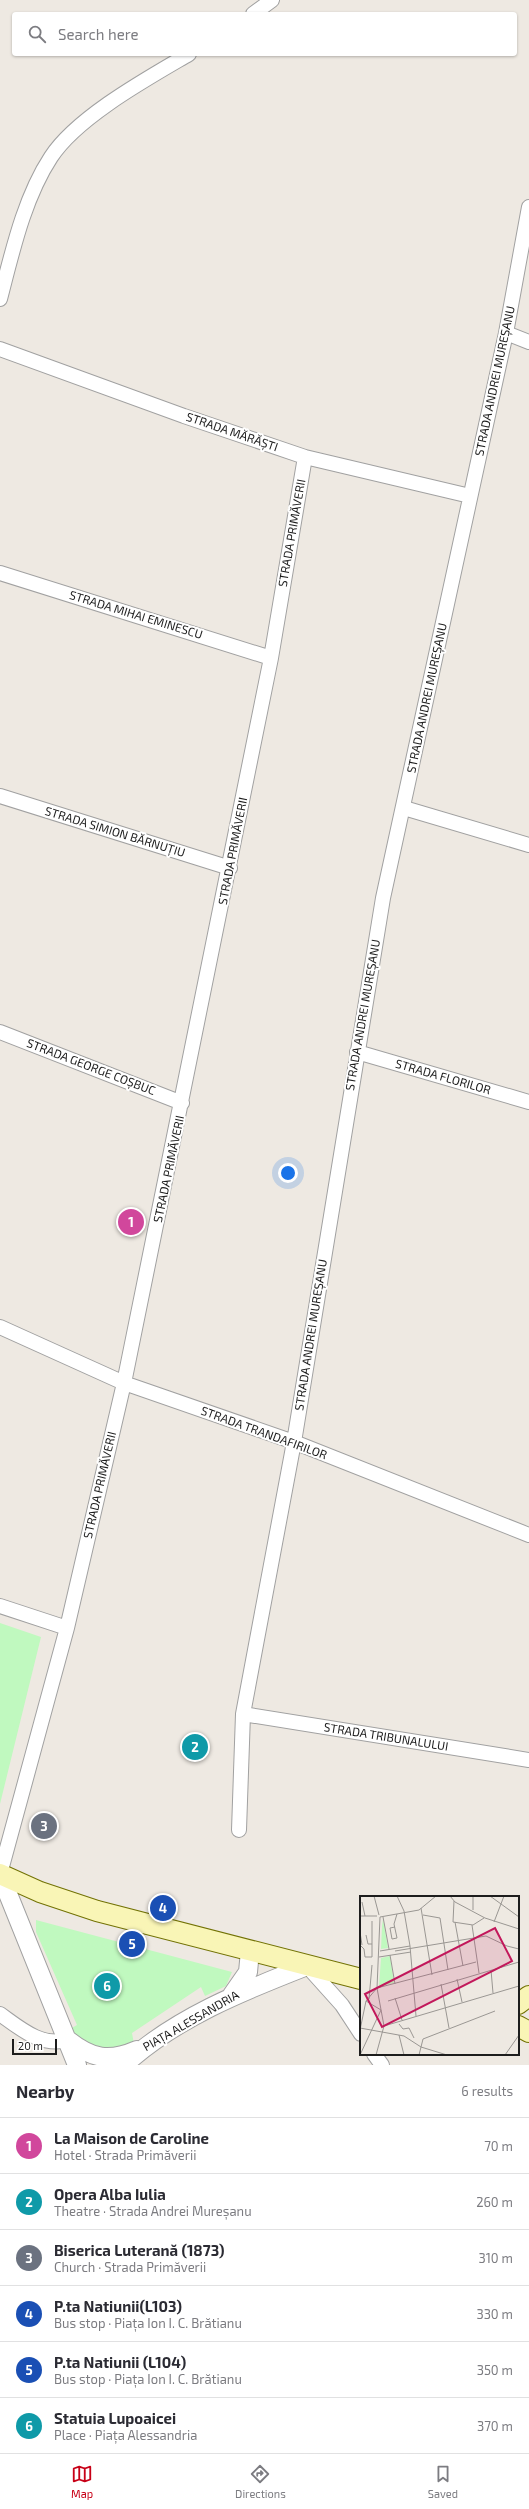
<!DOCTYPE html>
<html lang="en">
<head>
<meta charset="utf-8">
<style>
	:root { --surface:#fff; --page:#f7f7f7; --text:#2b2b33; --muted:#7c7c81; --line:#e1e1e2; --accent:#c80117 }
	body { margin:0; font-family:"Exo 2",sans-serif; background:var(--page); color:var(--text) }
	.scale { position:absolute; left:12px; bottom:10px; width:45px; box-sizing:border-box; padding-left:4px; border:2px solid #1d1d1d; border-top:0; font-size:11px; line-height:14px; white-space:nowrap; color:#1d1d1d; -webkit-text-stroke:3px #fff; paint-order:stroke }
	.you { position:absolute; left:288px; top:1173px; width:14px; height:14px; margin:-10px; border:3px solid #fff; border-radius:50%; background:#1a73e8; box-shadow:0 0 0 6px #1a73e833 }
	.badge { display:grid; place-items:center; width:26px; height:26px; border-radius:50%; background:var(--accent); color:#fff; font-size:13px; font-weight:700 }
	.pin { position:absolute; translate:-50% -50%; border:2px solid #fff; box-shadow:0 1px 4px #0006 }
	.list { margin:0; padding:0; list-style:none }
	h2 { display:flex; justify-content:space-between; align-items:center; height:52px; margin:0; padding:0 16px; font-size:17px }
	h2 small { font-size:13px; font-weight:400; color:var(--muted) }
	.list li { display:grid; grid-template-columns:26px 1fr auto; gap:12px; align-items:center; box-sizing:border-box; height:56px; padding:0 16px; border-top:1px solid var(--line) }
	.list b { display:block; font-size:15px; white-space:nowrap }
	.list p { margin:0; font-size:13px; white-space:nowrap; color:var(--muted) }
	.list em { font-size:13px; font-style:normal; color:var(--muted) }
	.icon { flex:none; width:22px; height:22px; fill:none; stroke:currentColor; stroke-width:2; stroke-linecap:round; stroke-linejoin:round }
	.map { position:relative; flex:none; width:529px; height:2065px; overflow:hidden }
	.search { position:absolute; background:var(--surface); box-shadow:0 1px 3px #0004; left:12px; right:12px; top:12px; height:44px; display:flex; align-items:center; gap:10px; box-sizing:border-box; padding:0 14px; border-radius:4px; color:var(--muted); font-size:15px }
	.sheet { height:388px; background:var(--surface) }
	nav { display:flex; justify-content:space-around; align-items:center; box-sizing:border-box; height:56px; border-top:1px solid var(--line); background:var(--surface); font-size:11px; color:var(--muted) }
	nav a { display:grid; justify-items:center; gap:2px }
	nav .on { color:var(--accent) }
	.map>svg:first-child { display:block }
	.park { fill:#c0f9bf }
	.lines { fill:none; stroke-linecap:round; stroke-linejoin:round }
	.minor-casing { stroke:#a1a1a1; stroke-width:16 }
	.tertiary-casing { stroke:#a1a1a1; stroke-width:20 }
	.secondary-casing { stroke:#727205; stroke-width:22 }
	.minor { stroke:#fff; stroke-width:14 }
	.tertiary { stroke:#fff; stroke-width:18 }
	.secondary { stroke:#f9f5b6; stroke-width:20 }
	.labels { text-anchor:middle; stroke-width:4; stroke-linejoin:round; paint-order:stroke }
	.street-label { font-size:12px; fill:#1d1d1d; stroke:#fff }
	.inset-road { fill:none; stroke:#9a9793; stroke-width:1 }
	.view { fill:#c2185b; fill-opacity:0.15; stroke:#c2185b; stroke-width:2 }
	.inset-edge { fill:none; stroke:#1d1d1d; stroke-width:2 }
</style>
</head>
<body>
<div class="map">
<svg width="529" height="2065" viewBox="0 0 529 2065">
	<rect width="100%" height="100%" fill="#eee9e2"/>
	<path class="park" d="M0,1623L41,1637L0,1804Z
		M36,1920L232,1972L226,1986L205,1996L201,1987L132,2033L134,2044C103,2054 93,2053 70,2029L77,2025L36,1932Z"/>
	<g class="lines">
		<defs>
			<path id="minor" d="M253,14L272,0
				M0,299C12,253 24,198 51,157C77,117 148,78 189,54
				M506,333L529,342
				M0,349L184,416L305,457L470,496
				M0,573L271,658
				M0,796L230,868
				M404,808L529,845
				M0,1032L182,1103
				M357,1052L529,1102
				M0,1327L124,1383L294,1442L529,1535
				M0,1606L67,1628
				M243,1714L529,1760
				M239,1830L243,1714L294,1442L383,898L506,333L529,207
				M0,1874L67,1628L124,1383L271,658L305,457
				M307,1966L342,2005L361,2034
				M0,2014C21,2029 41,2047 68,2040
				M374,2054L382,2065"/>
			<path id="tertiary" d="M0,1874L77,2065
				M232,1995L248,1972L250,1951
				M68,2040C92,2059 109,2062 137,2050
				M124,2065C175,2018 243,1991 307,1966"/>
			<path id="secondary" d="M0,1874L40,1892L97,1911L361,1979
				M518,2004L529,1996
				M518,2026L529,2032"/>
		</defs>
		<use href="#minor" class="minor-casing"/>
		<use href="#tertiary" class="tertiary-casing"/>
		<use href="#secondary" class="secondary-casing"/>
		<use href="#minor" class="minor"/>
		<use href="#tertiary" class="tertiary"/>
		<use href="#secondary" class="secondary"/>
	</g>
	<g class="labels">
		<g class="street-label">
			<text transform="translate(495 381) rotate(-78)" y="4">STRADA ANDREI MUREȘANU</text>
			<text transform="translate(232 432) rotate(19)" y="4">STRADA MĂRĂȘTI</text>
			<text transform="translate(292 533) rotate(-80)" y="4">STRADA PRIMĂVERII</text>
			<text transform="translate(136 615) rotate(17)" y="4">STRADA MIHAI EMINESCU</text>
			<text transform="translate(427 698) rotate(-78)" y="4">STRADA ANDREI MUREȘANU</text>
			<text transform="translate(115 832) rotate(17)" y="4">STRADA SIMION BĂRNUȚIU</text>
			<text transform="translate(233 851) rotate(-79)" y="4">STRADA PRIMĂVERII</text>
			<text transform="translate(363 1015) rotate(-80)" y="4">STRADA ANDREI MUREȘANU</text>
			<text transform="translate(91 1067) rotate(21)" y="4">STRADA GEORGE COȘBUC</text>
			<text transform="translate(443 1077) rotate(16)" y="4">STRADA FLORILOR</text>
			<text transform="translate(169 1169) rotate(-78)" y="4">STRADA PRIMĂVERII</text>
			<text transform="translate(311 1335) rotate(-81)" y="4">STRADA ANDREI MUREȘANU</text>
			<text transform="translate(264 1433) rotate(20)" y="4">STRADA TRANDAFIRILOR</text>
			<text transform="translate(100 1485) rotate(-77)" y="4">STRADA PRIMĂVERII</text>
			<text transform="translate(386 1737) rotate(9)" y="4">STRADA TRIBUNALULUI</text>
			<text transform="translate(191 2021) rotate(-30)" y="4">PIAȚA ALESSANDRIA</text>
		</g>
	</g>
	<g transform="translate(360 1896)">
		<rect width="159" height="159" fill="#eee9e2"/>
		<path d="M23,23L28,52L21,53L22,30ZM30,60L34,87L19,90L21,62Z" fill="#c0f9bf"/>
		<path class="inset-road" d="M14,0L19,19M37,0L44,15L50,50L56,120M90,0L95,6L125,22L159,33M113,0V14M130,0L159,21M94,5L93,26L113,29L124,22M2,6L5,20M61,12L72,79M63,19L80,22L88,74M0,20H17M20,21L59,14L76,0M23,21L29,53M95,26L103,70M134,26L144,0M112,29L119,77M35,31L30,32L32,43L37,42L34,28L37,18M0,36L2,49M6,39L8,48H12M0,49L4,53L5,61H12V25M20,55L50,50M35,55L126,40L147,50L159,53M30,59L35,88M19,61L51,56M131,74L133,97M97,83L102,106M81,88L89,132M35,102L42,124M9,103L12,69M6,105L17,92L116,66M28,105L159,66M39,128L43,133L49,132L54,142M24,130L159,90M0,132L44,140L61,151L87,159M0,134L6,105M39,139L44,159M0,159L21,114L6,105M16,159L24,130L17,92L20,21M59,159L63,143L135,115M145,159L159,139"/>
		<path class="view" d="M135,32L152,65L22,131L5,98Z"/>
		<rect width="159" height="159" class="inset-edge"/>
	</g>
</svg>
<div class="scale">20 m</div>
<div class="you"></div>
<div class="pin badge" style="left:131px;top:1222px;background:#d1479c">1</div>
<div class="pin badge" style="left:195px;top:1747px;background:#0f9aa8">2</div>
<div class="pin badge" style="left:44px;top:1826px;background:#6b7280">3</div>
<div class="pin badge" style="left:163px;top:1908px;background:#1a4fb4">4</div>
<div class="pin badge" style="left:132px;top:1944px;background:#1a4fb4">5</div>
<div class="pin badge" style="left:107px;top:1986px;background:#0f9aa8">6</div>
<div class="search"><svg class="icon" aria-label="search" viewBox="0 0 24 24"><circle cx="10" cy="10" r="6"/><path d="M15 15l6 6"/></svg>Search here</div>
</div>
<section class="sheet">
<h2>Nearby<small>6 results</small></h2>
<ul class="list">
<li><span class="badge" style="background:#d1479c">1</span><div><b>La Maison de Caroline</b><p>Hotel · Strada Primăverii</p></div><em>70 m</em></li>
<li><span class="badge" style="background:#0f9aa8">2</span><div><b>Opera Alba Iulia</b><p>Theatre · Strada Andrei Mureșanu</p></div><em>260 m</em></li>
<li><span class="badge" style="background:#6b7280">3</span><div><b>Biserica Luterană (1873)</b><p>Church · Strada Primăverii</p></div><em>310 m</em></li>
<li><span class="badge" style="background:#1a4fb4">4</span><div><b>P.ta Natiunii(L103)</b><p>Bus stop · Piața Ion I. C. Brătianu</p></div><em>330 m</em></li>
<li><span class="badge" style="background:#1a4fb4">5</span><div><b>P.ta Natiunii (L104)</b><p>Bus stop · Piața Ion I. C. Brătianu</p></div><em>350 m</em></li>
<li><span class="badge" style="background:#0f9aa8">6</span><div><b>Statuia Lupoaicei</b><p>Place · Piața Alessandria</p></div><em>370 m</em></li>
</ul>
</section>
<nav>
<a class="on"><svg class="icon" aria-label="map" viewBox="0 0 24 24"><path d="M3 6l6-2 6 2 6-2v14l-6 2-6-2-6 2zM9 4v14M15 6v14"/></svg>Map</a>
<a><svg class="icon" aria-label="directions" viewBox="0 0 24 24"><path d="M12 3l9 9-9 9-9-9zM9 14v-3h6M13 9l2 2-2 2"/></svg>Directions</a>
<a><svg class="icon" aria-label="saved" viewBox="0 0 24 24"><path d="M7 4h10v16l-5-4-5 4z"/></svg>Saved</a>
</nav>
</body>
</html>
